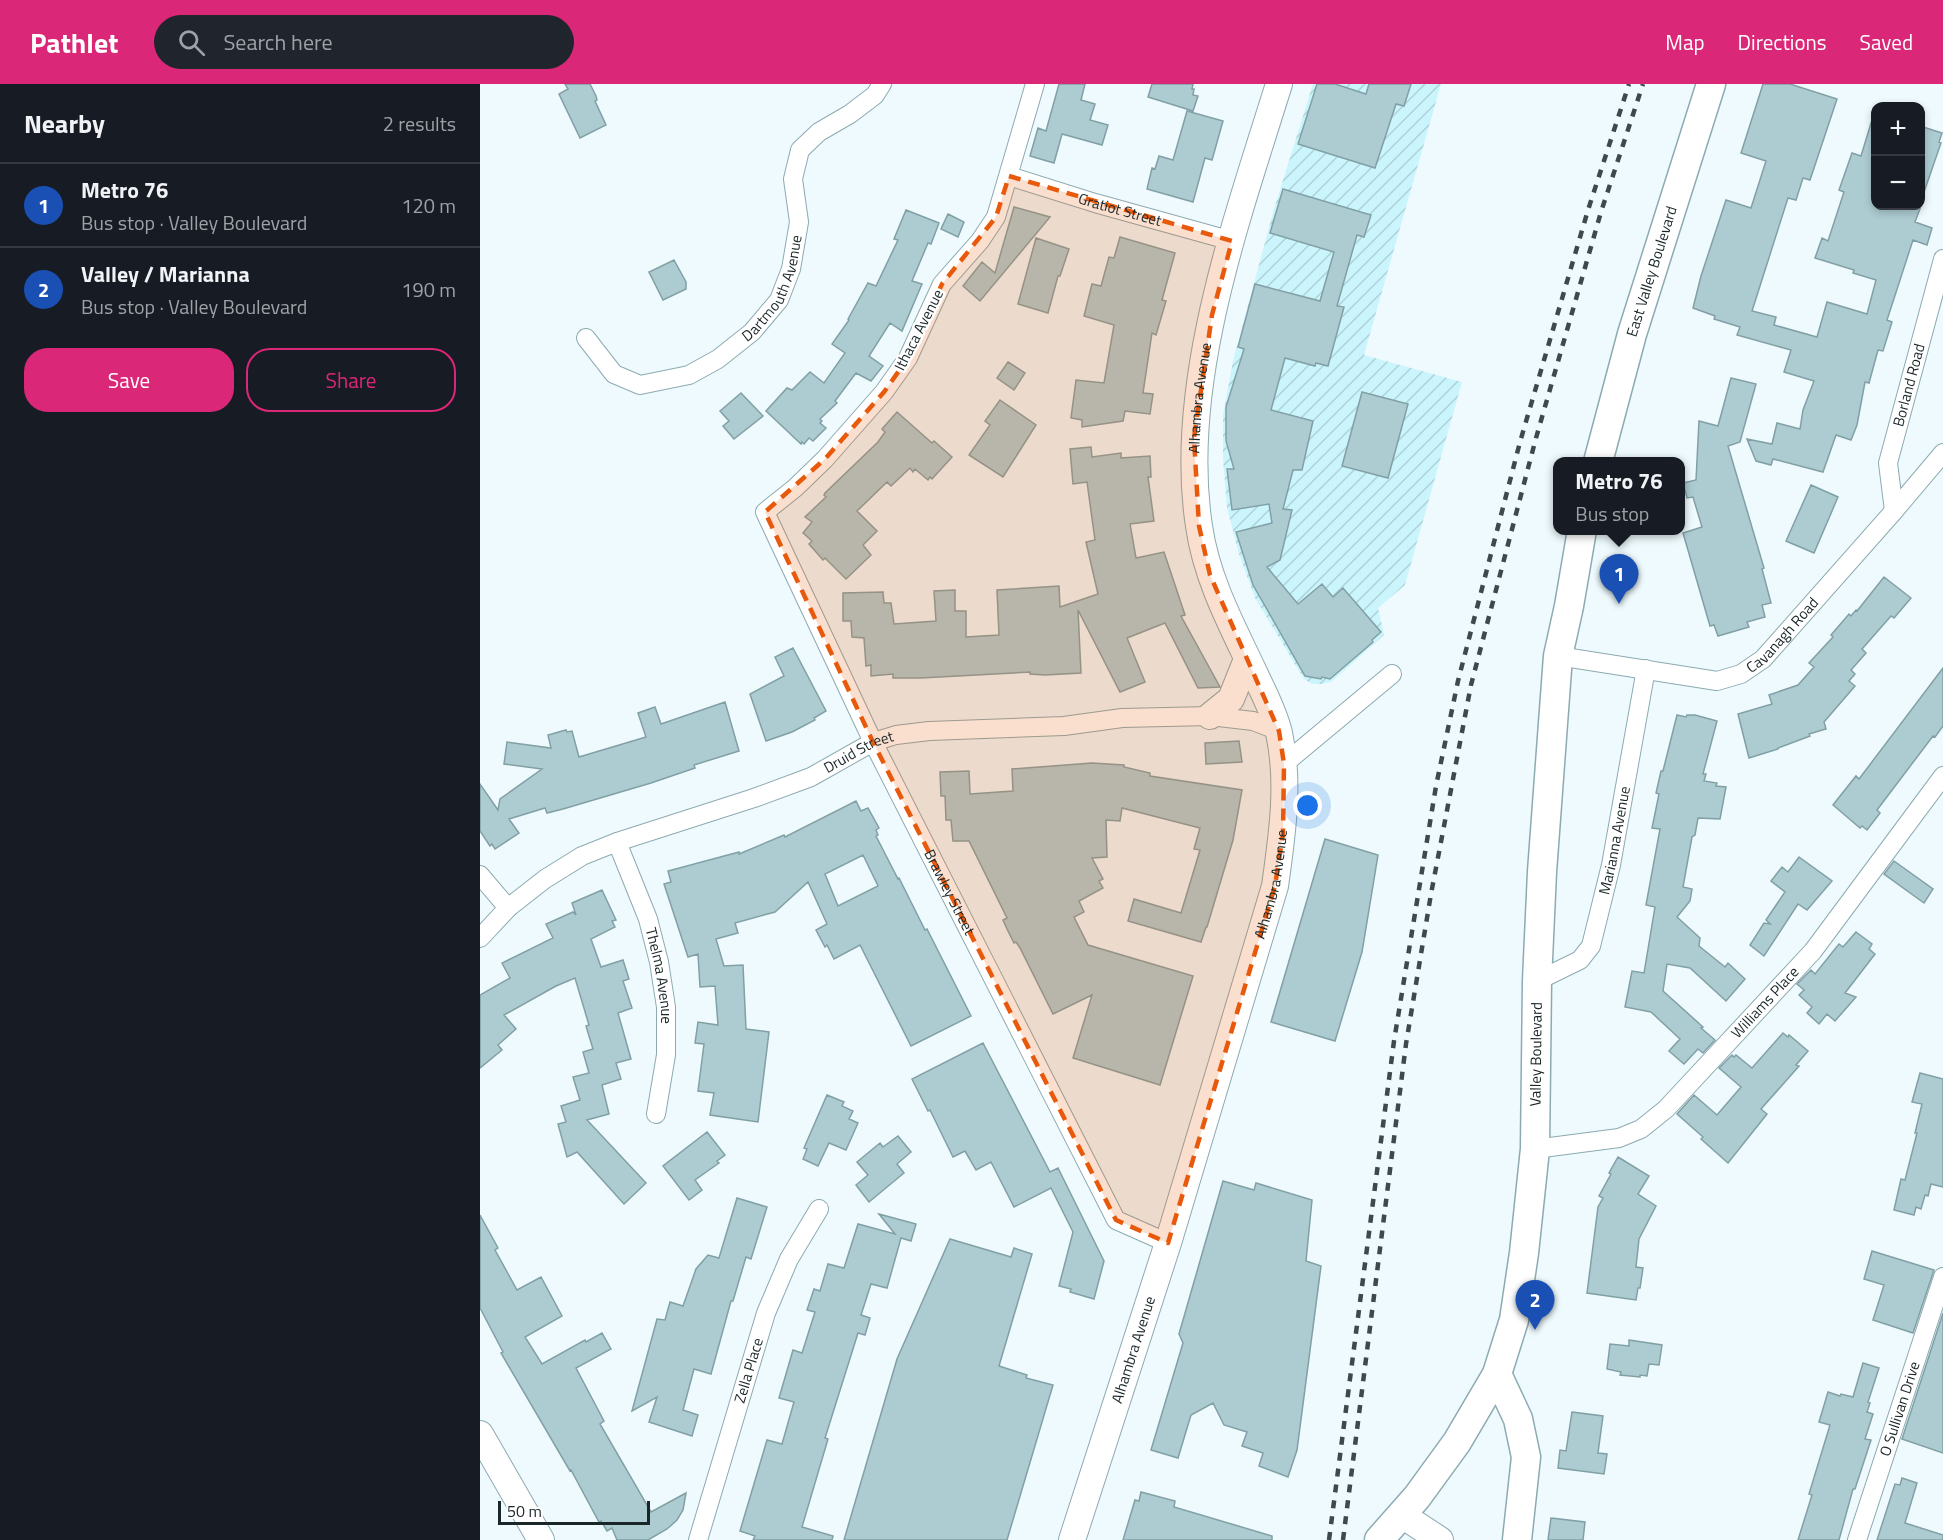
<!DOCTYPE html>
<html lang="en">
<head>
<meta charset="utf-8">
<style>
	:root { --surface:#171b24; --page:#20242c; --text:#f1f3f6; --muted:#9ea1a6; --line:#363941; --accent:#db2777 }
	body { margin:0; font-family:"Titillium Web",sans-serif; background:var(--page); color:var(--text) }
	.controls { position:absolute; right:18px; top:18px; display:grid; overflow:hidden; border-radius:12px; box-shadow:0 3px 9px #0003 }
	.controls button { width:54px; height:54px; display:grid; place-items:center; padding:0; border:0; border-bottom:2px solid var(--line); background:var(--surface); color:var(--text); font:30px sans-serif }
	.scale { position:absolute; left:18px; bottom:15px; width:152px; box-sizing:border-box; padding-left:6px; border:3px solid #1a2628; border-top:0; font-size:16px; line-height:21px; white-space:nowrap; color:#1a2628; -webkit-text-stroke:4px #fff; paint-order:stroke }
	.you { position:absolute; left:828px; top:722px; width:21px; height:21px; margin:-15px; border:4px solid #fff; border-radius:50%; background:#1a73e8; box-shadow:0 0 0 9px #1a73e833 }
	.badge { display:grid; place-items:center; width:39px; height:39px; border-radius:50%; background:var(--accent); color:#fff; font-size:20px; font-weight:700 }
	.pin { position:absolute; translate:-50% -50px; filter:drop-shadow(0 2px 3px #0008) }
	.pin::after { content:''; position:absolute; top:32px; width:21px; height:18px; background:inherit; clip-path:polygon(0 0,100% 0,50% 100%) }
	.popup { position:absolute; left:1073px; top:373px; width:132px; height:78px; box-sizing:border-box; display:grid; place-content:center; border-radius:12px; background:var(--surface); filter:drop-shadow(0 2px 4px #0005); font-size:20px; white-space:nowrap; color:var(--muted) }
	.popup b { font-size:22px; color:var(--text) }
	.popup::after { content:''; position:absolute; left:50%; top:100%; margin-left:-12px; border:12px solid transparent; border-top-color:var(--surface) }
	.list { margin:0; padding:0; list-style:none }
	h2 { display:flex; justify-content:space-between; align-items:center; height:78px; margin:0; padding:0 24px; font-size:26px }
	h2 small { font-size:20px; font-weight:400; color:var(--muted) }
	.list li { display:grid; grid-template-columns:39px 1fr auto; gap:18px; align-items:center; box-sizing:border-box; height:84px; padding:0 24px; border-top:2px solid var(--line) }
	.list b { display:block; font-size:22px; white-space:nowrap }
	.list p { margin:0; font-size:20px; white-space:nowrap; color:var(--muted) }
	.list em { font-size:20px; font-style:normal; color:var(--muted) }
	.actions { display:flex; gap:12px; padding:18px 24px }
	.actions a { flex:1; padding:14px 0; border:2px solid var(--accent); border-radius:24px; text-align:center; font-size:21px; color:var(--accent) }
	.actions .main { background:var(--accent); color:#fff }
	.icon { flex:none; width:33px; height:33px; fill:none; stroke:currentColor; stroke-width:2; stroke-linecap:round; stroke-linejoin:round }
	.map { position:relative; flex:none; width:1463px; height:1456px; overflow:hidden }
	header { display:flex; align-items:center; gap:36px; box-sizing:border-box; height:84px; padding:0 30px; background:var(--accent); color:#fff }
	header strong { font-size:28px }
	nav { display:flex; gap:33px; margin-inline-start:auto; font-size:21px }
	.search { width:420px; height:54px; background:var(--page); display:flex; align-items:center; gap:15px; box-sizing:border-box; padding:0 21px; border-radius:33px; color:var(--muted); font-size:22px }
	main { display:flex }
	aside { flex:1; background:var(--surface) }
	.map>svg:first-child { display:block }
	.industrial { fill:url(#industrial-furrows) }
	.building { fill:#adccd2; stroke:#81a0a5; stroke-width:1.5; fill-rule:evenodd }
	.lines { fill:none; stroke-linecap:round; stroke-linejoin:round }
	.street-casing { stroke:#8cabb1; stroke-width:20 }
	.secondary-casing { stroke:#8cabb1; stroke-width:28 }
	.primary-casing { stroke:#8cabb1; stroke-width:31 }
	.street { stroke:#fff; stroke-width:18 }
	.secondary { stroke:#fff; stroke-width:26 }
	.primary { stroke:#fff; stroke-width:28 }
	.rail { stroke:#3d494c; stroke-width:4.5; stroke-dasharray:8 8; stroke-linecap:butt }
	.marked { fill:#e8590c; fill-opacity:0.2; stroke:#e8590c; stroke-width:4.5; stroke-dasharray:12 8; stroke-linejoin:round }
	.labels { text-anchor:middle; stroke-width:5; stroke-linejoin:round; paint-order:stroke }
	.street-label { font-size:15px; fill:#1a2628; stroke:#fff }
</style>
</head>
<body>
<header>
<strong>Pathlet</strong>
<div class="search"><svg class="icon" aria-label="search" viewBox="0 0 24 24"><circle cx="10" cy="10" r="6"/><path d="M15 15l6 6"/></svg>Search here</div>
<nav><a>Map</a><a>Directions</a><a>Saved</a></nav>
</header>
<main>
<aside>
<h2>Nearby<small>2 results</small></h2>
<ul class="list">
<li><span class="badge" style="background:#1a4fb4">1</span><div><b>Metro 76</b><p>Bus stop · Valley Boulevard</p></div><em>120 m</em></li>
<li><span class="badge" style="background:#1a4fb4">2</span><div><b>Valley / Marianna</b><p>Bus stop · Valley Boulevard</p></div><em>190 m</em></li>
</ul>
<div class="actions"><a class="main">Save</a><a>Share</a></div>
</aside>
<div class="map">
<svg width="1463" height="1456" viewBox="0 0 1463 1456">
	<defs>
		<pattern id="industrial-furrows" width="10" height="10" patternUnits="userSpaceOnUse" patternTransform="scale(1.5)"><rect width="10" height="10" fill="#cbf5fc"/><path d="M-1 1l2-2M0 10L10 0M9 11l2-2" fill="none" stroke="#aed2d8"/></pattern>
	</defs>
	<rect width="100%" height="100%" fill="#eefafd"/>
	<path class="industrial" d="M833,0H961L884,271L982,298L925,501L898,524L904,551L851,598L842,600H832L824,595L775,514L759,470L747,424L743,374V331L753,277L794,125Z"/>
	<path class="building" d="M85,0H110L116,12L117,16L115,17L126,41L100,54L79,10L88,5Z
		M579,0H605L601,16L615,20L610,36L628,41L622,61L582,50L574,79L550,72L558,44L566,47Z
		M672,0H713L712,5H714L713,11L718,12L713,27L668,13Z
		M837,0H855L886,10L889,0H931L924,22L916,20L895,84L818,60Z
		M1283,0H1310L1357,15L1330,96L1323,94L1316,116L1308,114L1272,227L1296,233L1294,241L1337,253L1347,218L1387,230L1396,196L1373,189L1374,186L1335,174L1342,154L1348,157L1364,108L1359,106L1372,69L1381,72L1392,36L1395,37V122H1441L1435,138L1452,144L1447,161L1433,156L1407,236L1412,238L1403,267L1398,266L1389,299L1385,298L1377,341L1371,356L1356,351L1343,388L1293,375L1291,381L1276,377L1267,355L1292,360L1297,339L1320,345L1323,326L1334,297L1304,288L1311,266L1257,251L1260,243L1234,235L1235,232L1213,224L1221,192L1246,116L1271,124L1286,77L1261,69Z
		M707,27L743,37L732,76L725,74L713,118L667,105L672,84L675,85L679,72L693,76Z
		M1440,42L1462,49L1459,58L1461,59L1443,111L1440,110Z
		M803,105L891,131L884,153L877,151L857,222L864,223L848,282L836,279L835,282L805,274L791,326L833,337L822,386H813L803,425L812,426L800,476L787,483L818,520L842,500L853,513L863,504L901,548L892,556L893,558L850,595L842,593L841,595L825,592L773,501L756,448L792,439L789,420L752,426L747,385H754L746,357V323L764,265L758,263L775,200L840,217L854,168L790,149Z
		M534,123L570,133L500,217L483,202L502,178L515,189Z
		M426,126L459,139L451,160L448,159L432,197L442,200L422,247L410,239L389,272L403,282L391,297L376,289L355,317L357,319L340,335L342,337L340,339L346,344L333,357L329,354L324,360L322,358L321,360L286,327L307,304L312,306L330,288L344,299L365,269L352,260L369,236L368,235L388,199L396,202L418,156L414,155Z
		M468,130L484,138L478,153L461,145Z
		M640,153L695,169L682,216L686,217L676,251L672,249L663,309L673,310L670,330L645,327L643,337L602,343V336L591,334L596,296L624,299L634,241L604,232L612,200L621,202L629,173L634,174Z
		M556,154L589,165L580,192H578L568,229L538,220Z
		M194,176L206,198V205L183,216L169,188Z
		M528,278L545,289L534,306L517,294Z
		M1251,294L1276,300L1260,358L1248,362L1284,484L1282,485L1291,519L1282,521L1285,533L1267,538L1269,543L1238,552L1234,541L1230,542L1203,449L1222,443L1213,413L1207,414L1203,399L1216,396L1219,337L1238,342Z
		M882,308L928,320L908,394L862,382Z
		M261,309L283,332L254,355L243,342L249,337L240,327Z
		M520,316L556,341L523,393L489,371L510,341L505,337Z
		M417,328L452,359L454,357L472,373L452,395L450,393L448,396L435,385L433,388L430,384L411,402L407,398L377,427L397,447L383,461L391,471L366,495L345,474L343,476L329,460L332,457L323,449L332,438L325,433L346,413L344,411L345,409L398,358L405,348L402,345Z
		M611,363L612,373L641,369V374L670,372L671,393H668L674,437L650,440L656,474L684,468L705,531L701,532L740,603L718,604L685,539L647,554L665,598L640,608L598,526L601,589L565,591L550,590V588L441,594H413V590L391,592V581L386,582L384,554L372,553L371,537H363V509L403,508L404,519H411L414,540L456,537L454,507L475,506V527H486V553L519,551L517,506L579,502L580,523L618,510L606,458L615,456L607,398L593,400L590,365Z
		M1331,401L1358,413L1334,469L1306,457Z
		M1404,493L1431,514L1414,534L1411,532L1382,565L1386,569L1371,586L1375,590L1369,597L1375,602L1344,638L1346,645L1329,650L1330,652L1298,664V665L1269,674L1258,630L1292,620L1289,611L1318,601L1334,583L1329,579L1353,553L1351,551L1369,530L1371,532L1376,526L1377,527Z
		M313,564L346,627L334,634L335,636L312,648L286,657L270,610L304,592L295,573Z
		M1463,584V642L1455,653L1453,652L1397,726L1400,729L1387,746L1382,742L1380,744L1353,721L1376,692L1379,695Z
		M245,618L259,667L214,681L215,684L171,699L83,725L67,729L65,724L29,735L39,749L15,765L12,760L10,762L0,747V700L18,726L20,715L62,685L24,680L27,658L71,664L68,651L86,646L87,648L92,647L99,673L166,653L158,629L175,623L181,640Z
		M1197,631L1206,633L1207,631H1215L1237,637L1223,690H1226L1224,697L1237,699L1236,702L1246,703L1240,735L1218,734L1215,751L1212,753L1203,803L1212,805L1210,817L1197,833L1220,854L1219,862L1245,883L1248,879L1265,895L1246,917L1210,884L1187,880L1183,907L1223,943L1221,944L1235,956L1223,969L1218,965L1204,980L1189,967L1200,955L1171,928L1145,923L1152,887L1164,889L1175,823L1166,821L1180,745L1172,744L1179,710L1176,709L1181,687H1183Z
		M759,657L762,678L726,680L725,659Z
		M612,679L644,681V683L670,689V692L762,706L753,756L727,843H726L721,858L648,837L654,815L701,829L720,766L714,765L720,744L642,724L640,737L626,736L627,773L612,774L623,795L619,797L623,804L599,817L604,828L594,833L608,861L713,892L680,1001L593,974L612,911L573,930L540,864L536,858L534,859L527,845L523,836L527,834L489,757H473L471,736H466L465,712H461L460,688L489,687L490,710L533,707L532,685Z
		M376,717L381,727L388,724L399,744L396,746L398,751L396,752L418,795L419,794L445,846L447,845L491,932L431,962L380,861L354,875L347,861L345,863L336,846L347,840L328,798L295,828L255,839L258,849L236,855L244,882L263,881L266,945L289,948L278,1038L230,1031L234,1009L218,1007L224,960L215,959L218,938L238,941L235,902L220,903L218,870L208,873L184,800L191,798L188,787L259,768V770L304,751L305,753ZM383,771L398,802L358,822L345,790Z
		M845,755L898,771L882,868L855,957L791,938Z
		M1319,773L1352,797L1327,826L1318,820L1284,872L1270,861L1284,839L1290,840L1286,836L1305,808L1291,797L1302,783L1308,788Z
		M1414,777L1453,805L1444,819L1404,790Z
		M122,806L136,836L132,837L135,843L111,855L121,883L143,876L149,895L143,897L152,924L138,929L151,975L136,979L141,995L122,1001L129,1030L107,1036L166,1099L144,1120L97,1068L87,1073L78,1040L86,1038L81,1022L100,1016L93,993L109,989L103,968L113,965L106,942L109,941L95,894L76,902L24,931L36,945L18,961L22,966L0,984V911L30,894L22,879L73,854L66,840L93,828L96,831L92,819Z
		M1376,848L1392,860L1389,865L1395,870L1365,909L1376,913L1355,937L1347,930L1339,940L1327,929L1332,923L1319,911L1324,906L1317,900L1331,886L1335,890L1359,860L1363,863Z
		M1303,949L1308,953L1309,951L1328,967L1316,981L1319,982L1281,1025L1287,1030L1248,1079L1221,1055L1223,1053L1197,1030L1214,1011L1237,1031L1261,1003L1239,984L1252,971L1254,973L1256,971L1272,984Z
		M503,959L570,1088L578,1084L624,1177L614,1215L590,1208L591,1205L579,1202L593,1148L571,1104L534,1123L511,1078L496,1086L485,1067L473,1073L450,1026L448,1027L432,995Z
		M1440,989L1463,995V1103L1451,1100L1448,1112L1445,1111L1441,1125L1436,1123L1434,1131L1414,1126L1421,1095L1425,1096L1437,1049H1435L1442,1020L1432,1018Z
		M347,1011L364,1018L362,1022L373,1027L369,1035L378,1039L366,1066L349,1059L338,1082L323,1075L327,1065L324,1064Z
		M227,1048L245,1071L237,1077L239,1079L215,1096L222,1106L209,1116L183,1082Z
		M418,1052L431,1068L417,1080L424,1089L389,1118L376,1101L388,1091L377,1078L400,1059L403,1063Z
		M1138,1073L1169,1092L1158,1110L1176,1122L1159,1155L1156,1183L1163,1184L1160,1204H1158L1156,1216L1107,1209L1118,1123L1123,1114L1119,1112L1131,1090L1129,1089Z
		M743,1097L774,1106L776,1099L832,1116L826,1177L841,1182L817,1366L808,1393L779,1382L783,1369L762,1362L767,1348L744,1341L733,1319L711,1331L698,1374L671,1366L703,1259L699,1250Z
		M257,1114L287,1123L271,1175L266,1173L253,1217H251L231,1290L214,1285L203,1326L218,1331L212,1352L169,1338L177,1313L152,1327L177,1235L185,1236L190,1218L203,1222L216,1185L228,1171L239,1174Z
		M399,1130L436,1140L431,1157L421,1154L407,1204L391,1200L381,1231L390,1234L385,1251L378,1249L345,1354L348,1355L322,1443L353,1452L352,1456H273L275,1452L260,1447L287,1356L302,1360L314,1318L299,1314L313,1266L322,1269L335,1228L327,1226L334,1205L340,1207L348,1180L364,1184L378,1140L415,1150Z
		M0,1131L18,1164L15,1166L37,1206L61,1193L82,1232L45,1253L62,1280L105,1256L106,1258L122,1249L131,1265L96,1284L124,1337L120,1340L171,1428L206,1409L203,1426L197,1436L187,1445L168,1456H137L132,1444L127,1447L121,1437L119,1438L91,1386L90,1387L21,1269L23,1268L0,1224Z
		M470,1155L531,1173L534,1164L552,1170L519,1282L547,1291L546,1294L573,1301L527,1456H364L417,1275Z
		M1392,1167L1454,1186L1433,1249L1393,1236L1404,1201L1384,1195Z
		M1463,1229V1369L1422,1355Z
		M1149,1256L1182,1261L1179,1281L1169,1280L1167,1292L1160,1291V1293L1140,1291L1141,1288L1127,1285L1130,1260L1149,1262Z
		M1383,1279L1399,1284L1388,1318L1390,1319L1387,1328L1393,1330L1385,1355L1391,1356L1375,1405H1373L1359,1456H1318L1332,1411L1329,1410L1350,1341L1339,1338L1348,1308L1360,1312L1361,1310L1373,1313Z
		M1092,1328L1123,1332L1118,1369L1127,1370L1124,1390L1078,1384L1080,1366L1086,1367Z
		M1422,1394L1437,1399L1425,1439L1463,1451V1456H1397L1415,1400L1420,1401Z
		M661,1408L695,1417L694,1423L792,1452V1456H643L655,1416L659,1417Z
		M1071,1434L1105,1438L1103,1456H1068Z"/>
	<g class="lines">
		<defs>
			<g id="street">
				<path id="s1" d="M555,0L516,133L500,157L462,200L428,274L404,308L345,375L315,404L285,428L393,658L636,1136L688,1159"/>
				<path id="s2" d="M529,92L615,119L752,157"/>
				<path id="s3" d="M106,254L134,290L160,301L209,291L238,275L272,248L299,216L311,185L319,138L313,95L320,66L339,48L370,30L395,11L402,0"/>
				<path id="s4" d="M1414,427L1408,379L1463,175"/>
				<path id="s5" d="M1078,572L1237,597L1261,590L1283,575L1414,427L1463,369"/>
				<path d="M804,680L912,590"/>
				<path id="s6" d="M137,758L168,835L179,878L186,923V971L176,1030"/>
				<path d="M0,791L28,824"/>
				<path id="s7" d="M0,854L28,824L65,795L102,772L137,758L274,714L331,693L393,658L416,651L449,647L584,642L642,634L730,632L773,637L799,647"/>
				<path id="s8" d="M1057,897L1100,876L1111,862L1131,781L1166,585"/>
				<path id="s9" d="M1055,1065L1139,1054L1161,1045L1186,1025L1333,867L1463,692"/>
				<path id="s10" d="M218,1456L286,1229L309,1175L339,1125"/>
				<path id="s11" d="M1377,1456L1463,1193"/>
			</g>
			<g id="secondary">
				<path d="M730,632L751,615L767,575"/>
				<path d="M0,1350L61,1456"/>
				<path d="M922,1431L960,1456"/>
				<path id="s12" d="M592,1456L688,1159L795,802C802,752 810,699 799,649C794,627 782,606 773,586C751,540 726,493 719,442C697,300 757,135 799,0"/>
			</g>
			<g id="primary">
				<path id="s13" d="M1118,378L1152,250L1231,0"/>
				<path d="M1017,1290L1038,1335L1046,1373L1037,1456"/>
				<path id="s14" d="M899,1456L937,1413L977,1358L1017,1290L1034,1236L1044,1169L1055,1065L1057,897L1062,788L1078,572L1089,522L1102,446"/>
			</g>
		</defs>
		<use href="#street" class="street-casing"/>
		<use href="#secondary" class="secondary-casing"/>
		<use href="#primary" class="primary-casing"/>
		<use href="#street" class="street"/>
		<use href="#secondary" class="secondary"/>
		<use href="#primary" class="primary"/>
		<path class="rail" d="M849,1456L914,957L956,702L978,597L1040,358L1108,126L1149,0
			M863,1456L926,960L951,810L991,601L1056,354L1121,128L1163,0"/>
	</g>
	<path class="marked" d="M529,92L752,157L732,231L714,354L719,442L730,491L799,647L804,680L803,750L795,802L688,1159L636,1136L393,658L285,428L345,375L404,308L428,274L462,200L516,133Z"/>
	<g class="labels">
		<g class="street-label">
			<text dy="5" stroke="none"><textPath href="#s2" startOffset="116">Gratiot Street</textPath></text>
			<text dy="5" stroke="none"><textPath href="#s13" startOffset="198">East Valley Boulevard</textPath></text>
			<text dy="5" stroke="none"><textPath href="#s3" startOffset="250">Dartmouth Avenue</textPath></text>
			<text transform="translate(439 246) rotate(-63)" y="5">Ithaca Avenue</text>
			<text dy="5" stroke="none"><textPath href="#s4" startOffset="129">Borland Road</textPath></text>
			<text dy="5" stroke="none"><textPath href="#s12" startOffset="1190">Alhambra Avenue</textPath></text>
			<text dy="5" stroke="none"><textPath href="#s5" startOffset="243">Cavanagh Road</textPath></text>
			<text dy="5" stroke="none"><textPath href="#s7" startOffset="428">Druid Street</textPath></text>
			<text dy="5" stroke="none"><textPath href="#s8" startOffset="174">Marianna Avenue</textPath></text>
			<text dy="5" stroke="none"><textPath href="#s12" startOffset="686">Alhambra Avenue</textPath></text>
			<text dy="5" stroke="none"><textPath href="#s1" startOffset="940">Brawley Street</textPath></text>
			<text dy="5" stroke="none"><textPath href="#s6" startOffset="141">Thelma Avenue</textPath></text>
			<text dy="5" stroke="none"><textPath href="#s9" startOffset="286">Williams Place</textPath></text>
			<text dy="5" stroke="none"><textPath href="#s14" startOffset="528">Valley Boulevard</textPath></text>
			<text dy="5" stroke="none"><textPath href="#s12" startOffset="200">Alhambra Avenue</textPath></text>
			<text dy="5" stroke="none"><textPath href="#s10" startOffset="177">Zella Place</textPath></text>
			<text dy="5" stroke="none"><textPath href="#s11" startOffset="138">O Sullivan Drive</textPath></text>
		</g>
	</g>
</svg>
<div class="controls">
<button>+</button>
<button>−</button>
</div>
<div class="scale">50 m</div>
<div class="you"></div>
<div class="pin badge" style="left:1139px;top:520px;background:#1a4fb4">1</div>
<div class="popup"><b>Metro 76</b>Bus stop</div>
<div class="pin badge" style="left:1055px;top:1246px;background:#1a4fb4">2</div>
</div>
</main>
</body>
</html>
